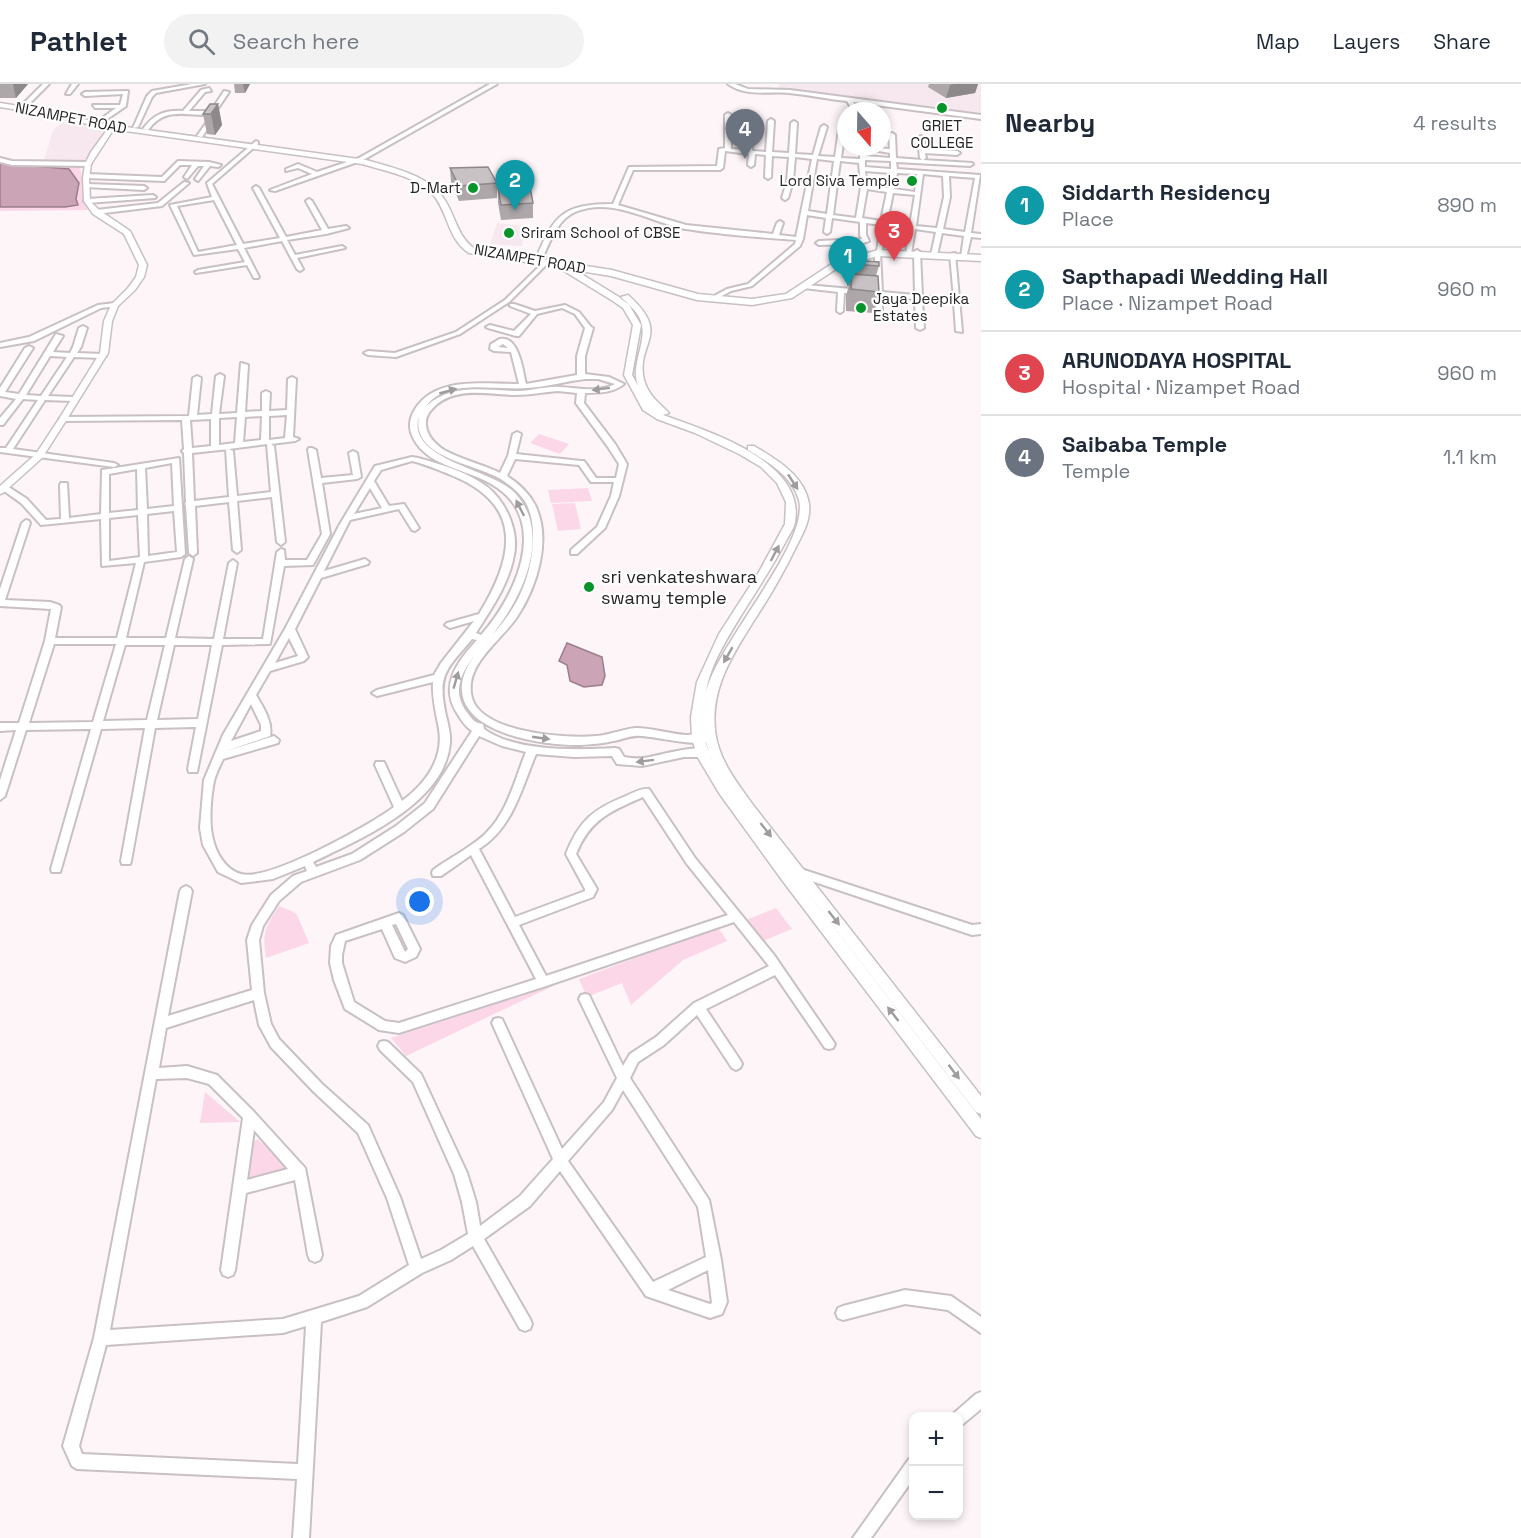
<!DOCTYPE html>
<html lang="en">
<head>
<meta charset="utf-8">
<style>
	:root { --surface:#fff; --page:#f2f2f3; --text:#1f2937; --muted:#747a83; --line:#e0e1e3; --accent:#07952a }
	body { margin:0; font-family:"Space Grotesk",sans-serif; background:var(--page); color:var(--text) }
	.controls { position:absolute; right:18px; bottom:18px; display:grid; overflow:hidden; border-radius:12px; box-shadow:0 3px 9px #0003 }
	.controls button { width:54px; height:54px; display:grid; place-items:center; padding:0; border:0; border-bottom:2px solid var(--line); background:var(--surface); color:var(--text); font:30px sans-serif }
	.compass { position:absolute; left:837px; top:18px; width:54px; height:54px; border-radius:50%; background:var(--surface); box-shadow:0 3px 9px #0003; rotate:160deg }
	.you { position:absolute; left:420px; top:818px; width:21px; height:21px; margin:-15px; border:4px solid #fff; border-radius:50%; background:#1a73e8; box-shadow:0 0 0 9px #1a73e833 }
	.badge { display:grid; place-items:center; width:39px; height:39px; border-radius:50%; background:var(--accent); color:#fff; font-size:20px; font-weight:700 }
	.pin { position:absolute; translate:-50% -50px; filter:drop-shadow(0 2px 3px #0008) }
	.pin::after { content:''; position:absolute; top:32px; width:21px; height:18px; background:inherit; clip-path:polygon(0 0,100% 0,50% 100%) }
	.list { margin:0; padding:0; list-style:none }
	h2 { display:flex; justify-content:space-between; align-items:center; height:78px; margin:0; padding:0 24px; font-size:26px }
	h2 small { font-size:20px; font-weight:400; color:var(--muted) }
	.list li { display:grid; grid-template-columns:39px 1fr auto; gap:18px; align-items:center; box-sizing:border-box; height:84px; padding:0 24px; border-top:2px solid var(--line) }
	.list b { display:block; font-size:22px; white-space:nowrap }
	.list p { margin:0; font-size:20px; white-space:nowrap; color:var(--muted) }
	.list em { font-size:20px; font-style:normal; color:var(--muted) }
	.icon { flex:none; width:33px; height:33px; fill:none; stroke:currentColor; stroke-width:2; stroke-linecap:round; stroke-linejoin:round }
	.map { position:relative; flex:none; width:981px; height:1454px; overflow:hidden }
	header { display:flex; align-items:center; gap:36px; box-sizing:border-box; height:84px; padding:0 30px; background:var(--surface); border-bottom:2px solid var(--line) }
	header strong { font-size:28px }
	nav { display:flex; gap:33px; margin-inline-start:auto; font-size:21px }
	.search { width:420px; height:54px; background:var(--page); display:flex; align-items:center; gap:15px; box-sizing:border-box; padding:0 21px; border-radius:33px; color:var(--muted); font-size:22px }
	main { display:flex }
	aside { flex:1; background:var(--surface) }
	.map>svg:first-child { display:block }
	.built { fill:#f7e7ee }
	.green { fill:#fcd7e8 }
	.water { fill:#cba4b6; stroke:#9a7e8a; stroke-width:1.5 }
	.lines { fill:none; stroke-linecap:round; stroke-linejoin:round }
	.minor-casing { stroke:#c8c0c4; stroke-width:4 }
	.tertiary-casing { stroke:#c8c0c4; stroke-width:3 }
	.primary-casing { stroke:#c8c0c4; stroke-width:3 }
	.minor { fill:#fff; fill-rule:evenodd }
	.tertiary { fill:#fff; fill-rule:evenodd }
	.primary { fill:#fff; fill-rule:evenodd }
	.wall { fill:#ada7a9 }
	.shaded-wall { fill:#8d888a }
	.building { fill:#c9c2c5; stroke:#8d888a; stroke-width:1.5 }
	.oneway { fill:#9e9c9d }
	.poi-dot { fill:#07952a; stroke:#fff; stroke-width:2 }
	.labels { text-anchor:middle; stroke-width:4.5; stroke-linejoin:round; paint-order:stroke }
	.far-street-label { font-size:15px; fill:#272425; stroke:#fff }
	.far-poi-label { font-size:15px; fill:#272425; stroke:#fff; text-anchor:end }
	.poi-label { font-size:18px; fill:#272425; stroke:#fff; text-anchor:start }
</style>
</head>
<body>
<header>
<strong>Pathlet</strong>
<div class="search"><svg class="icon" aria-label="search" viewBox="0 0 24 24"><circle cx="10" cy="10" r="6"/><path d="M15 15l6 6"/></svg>Search here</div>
<nav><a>Map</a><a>Layers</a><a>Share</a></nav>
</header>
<main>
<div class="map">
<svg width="981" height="1454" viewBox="0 0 981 1454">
	<rect width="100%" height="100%" fill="#fdf5f8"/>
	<path class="built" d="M779,0H981V34L780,8Z
		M63,38L107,46L83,78L44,77L53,46Z
		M497,139L525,142L522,162L490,160Z"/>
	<path class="green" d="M0,80L80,83L88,126L0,127Z
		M539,350L569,360L560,370L530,359Z
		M588,404L592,417L551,419L548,406Z
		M575,419L581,445L558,447L552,420Z
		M279,822L296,829L309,859L266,874C262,848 265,843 279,822Z
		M776,824L792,845L761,858L746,836Z
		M718,843L727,857L683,876L631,921L622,899L587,913L579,895Z
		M555,901L406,972L391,954Z
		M205,1008L240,1038L200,1039Z
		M258,1055L287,1083L288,1088L250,1097L247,1095L253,1058Z"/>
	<path class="water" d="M0,79L69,85L79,99L76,115L78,121L65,123H0Z
		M567,559L602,573L605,592L602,601L584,603L570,597L567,581L559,577Z"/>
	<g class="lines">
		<defs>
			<path id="minor" d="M43,0H49L26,23H22V21Z
				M72,0H78L70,10H66Z
				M192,0H205L156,9L152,13L138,43L133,44L147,12L152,7Z
				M490,0H497L363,76L275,107L270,106L312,90L298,84L286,87V85L298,80L317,88L359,74Z
				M728,0H735L748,5L790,6L981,31V35L853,18L859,27H853L847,17C828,15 809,11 789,9C770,7 745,13 728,0Z
				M209,4L211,7L205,8L189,27H211L224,7L229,8L214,30L216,32L202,53L197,52L212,31C186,32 165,22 148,46L143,45C154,30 165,26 183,27L201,6Z
				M128,7L126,22L100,40L97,38L98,37L116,24H95L93,21H120L123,10L85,12L82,10L85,8Z
				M728,29L731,31V65L746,66L748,34L751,32L754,34L752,66L753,67L766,68L768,37L771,35L774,37L772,68L789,69L791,39L794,37L797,39L795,70L813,71L821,43L824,41L827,43L818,72L835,73L839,45L842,43L845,45L841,74L860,75V63H866L865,72L890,74V69L873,66L876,64L890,65L889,51L892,49L895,51L896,74L922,76L920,74L918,54L921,52L924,54L925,65L957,67L960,69L957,71L925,69L926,74L923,76L972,79L973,80L970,82L896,78L897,85L980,91L971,149L981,150V154L971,153L966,174L961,173L964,152L942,149L937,171L934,173L931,171L936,148L915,145L911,170L906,171L909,144L887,142L882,166L880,168L882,208L915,211L914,168L917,166L920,168L922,212L954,215L950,170L955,169L962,248L956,247L954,219L922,216L924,244L920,246L916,244L915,215L882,212V230L879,232L876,230L875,211L844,209L843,227L840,229L837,227L838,208L804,204V202L806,201L875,207V169L877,167L881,141L866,139V151L869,157L860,160L865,169L862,171L860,170L854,160L819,161L816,159L819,157L862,155L860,151V138L832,134L830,148L827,150L824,148L826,134L807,131L803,155L800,162L752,202L731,207L718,214L715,212L716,211L727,205L748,200L795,160L796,156C759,153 722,151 686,145C651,139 613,112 575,128C557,136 550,158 542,175L537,176L536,175C554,131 563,120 613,120L629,83L717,82L719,65L725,64V31ZM725,67L749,70L748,81L751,83L754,81L755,70L766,71L765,93L768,95L771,93L772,72L789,73L787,97L782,114L785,116L788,114L793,97L795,73L812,75L796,153L779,151L783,139L780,137L777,139L773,150L686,141L618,121L633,86H720L723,84ZM817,75L834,77L827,130L808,127ZM865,76L891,77V85L865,83ZM840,77L859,79L861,103L856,134L833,131ZM865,87L891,89L888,104L867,102ZM897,89L917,90L915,108L894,105ZM923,90L943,92L944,113L937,144L916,142ZM949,92L975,94L965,148L943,145L950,113ZM867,105L887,108L881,137L862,134ZM893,109L915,111L910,141L887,138Z
				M256,57L258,58V60L212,100L243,160L280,154L253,104L256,102L259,104L286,153L322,146L306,117L309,115L312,117L328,145L346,142L349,144L326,150L287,156L295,171L342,162L345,164L297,174L303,185L300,187L297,185L282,157L244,164L259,193L258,194H254L247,181L196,189L195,188L198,186L245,178L238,165L194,171L170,121L212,113L207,99ZM214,116L237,161L198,168L177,122Z
				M0,74L12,77L88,78L91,80L88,82L12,81L0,78Z
				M178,77L209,78L221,81L218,83L210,82L198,97L195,95L204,82H198L187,95L184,93L192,81H180L164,97L87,94L84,92L87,90L162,93Z
				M184,98L189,99L162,122L96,130L93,128L96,126L158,119Z
				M87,100L144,102L147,104L144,106L85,103V101Z
				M153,111L156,113L155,114L87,119L84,117L87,115Z
				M548,174L550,175V177L509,218L460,250L396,273L368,271L364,269L368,267L395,269L456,248L505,216Z
				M115,219L118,221L117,222L101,224L34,257L0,263V259L29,253L98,221Z
				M510,220H514L535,227L565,221L579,228L591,243L593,244L585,272V290L609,293L624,300C613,309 598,309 585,309L584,319L615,360L627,380L619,412L605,444L577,470H571V466L597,443L611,412L614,398H591L579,381L515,375L507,392C518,399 529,409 535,421C552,455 537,503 517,533C501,557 463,581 472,614C482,649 566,655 596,652C610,651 623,645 636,644C653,644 669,650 686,651C695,651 710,647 716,654C704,666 656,652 640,652C630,651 622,656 613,657C602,660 591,660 581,661C546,662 457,650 462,600C463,590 469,579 475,571C461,589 452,607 466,627C472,635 474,639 483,640L484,645C515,668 577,666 615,664L619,665L624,673C630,674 637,675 643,674C660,672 702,657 714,669L709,673H684L642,682L617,680L612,672L574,673L536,670C521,705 513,744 479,765L515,833L585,807V805L566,770C579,737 593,725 626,712C633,709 641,704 649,705L695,774L774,871L835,960L833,964L829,965L825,964L775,891L706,925L740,976L742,980L740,984L736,986L732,984L697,931L664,961L638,978L630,994L709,1116L721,1176L727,1218L722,1230L710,1234L646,1212L560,1087L530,1122L484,1155L530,1235L532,1240L530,1245L525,1247L520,1245L473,1162L451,1176L422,1189L367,1223L321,1238L309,1454H293L297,1395L77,1385L72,1382L63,1362L94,1254L180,807L182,804L186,802L190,804L192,807L168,932L252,906L247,856L252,841L271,811L293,792L307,787L305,782L273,795L241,799L218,788L203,761L200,744L204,696L223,651L285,545L340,440L375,382L412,373L418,374C440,380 467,388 486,402C506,417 519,447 514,471C509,500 491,525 476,549L481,551C516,512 551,436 493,401C471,387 438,384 420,364C412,354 407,344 412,331C430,291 483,300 519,300L511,268L494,267L490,265L491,260C494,259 497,256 500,255C519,251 523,288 526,300L577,291V272L585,244L575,230L562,224L537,230L519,252H516L488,244L486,243L490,241L514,247L531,230L510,222ZM503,260L508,264L498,263ZM586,295H598L615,300C598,309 578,304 560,303C546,302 532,307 519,307C484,307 455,298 426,322C448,293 496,307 527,304C547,303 566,297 586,295ZM558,307L577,309L576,319L608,363L619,380L616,394H596L584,377H581L516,370L521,350L517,348L513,350L508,372L500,389C482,380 462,376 444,366C435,360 427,352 426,341C425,332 430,327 436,321C458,302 490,311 516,311C530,311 544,308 558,307ZM419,332C411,372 470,379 495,392C507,398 519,408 526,419C534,434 534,453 532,469C528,501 514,528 492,551C522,514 553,450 515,409C493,385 405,376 419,332ZM412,377C425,380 439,386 451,391C525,421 514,473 479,530L447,539L445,541L450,544L474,537L441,579L434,591L377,606L372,609L377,612L433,598C432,614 436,629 439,645C444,675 425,700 402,717L384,678H376L375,681L394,723C370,741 268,798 241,790C224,785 215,767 212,751C209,737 211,711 214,697C216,689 220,682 223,675L278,659L279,656L274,652L226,667L270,652C273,638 263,623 256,611L270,587L304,577L308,573L295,545L321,494L368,480L369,478L365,475L324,487L350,436L399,425L412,446L415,447L419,444L404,420L389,422L374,397L381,386ZM370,404L382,424L354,430ZM289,554L298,572L275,579ZM472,555L477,556C458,577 439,601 457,629C461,636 465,642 472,647L425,719L396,742L352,770L316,783L313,778C361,755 445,719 450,659C451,648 447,637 445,627C437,589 449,583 472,555ZM251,620L261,641V647L231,657ZM479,652L502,662L526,668C515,695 508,727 487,748C475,761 448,775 433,786L432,789L433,792H441L471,771L536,895L399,939L385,937L354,918L342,879V871L345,857L382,845L395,874L405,878L416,873L420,865L403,831L399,829L336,851L331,862L330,879L334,896L345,925L379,946L399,949L543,903L734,838L769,882L694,919L656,953L630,970L623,982L589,911L585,910L581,911L579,915L617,994L604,1018L562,1065L502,935L498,934L494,935L492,939L553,1075L520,1112L480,1142L476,1118L467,1089L421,990L388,958L384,957L380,958L378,962L380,966L413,998L454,1090L462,1118L468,1150L441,1166L421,1175L400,1113L368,1041L322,1000L279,955L271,940L264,909L259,856L263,842L279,817L301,798L360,776L404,748L433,725ZM643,713L687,780L728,831L546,892L519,841L593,813L597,805L576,770C590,735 611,727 643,713ZM396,840L408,865L405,868L392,841ZM254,916L259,941L271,963L314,1008L358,1049L387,1114L409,1181L359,1212L283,1235L110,1246L156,995L187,994L209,1000L243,1034L221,1186L223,1191L228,1193L233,1191L235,1186L246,1109L295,1096L308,1171L310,1176L315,1178L320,1176L322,1171L305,1084L254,1028L217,991L187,982L159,984L166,944ZM623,1006L698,1123L706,1173L653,1198L568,1077L612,1026ZM254,1046L288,1085L247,1096ZM708,1186L712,1219L710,1220L668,1206ZM306,1242L298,1380L82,1370L79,1362L106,1261L283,1249Z
				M83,242L87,244L81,263L77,269L102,270L106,272L102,274L74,273L48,312L73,313L77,315L73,317L45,316L13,365L114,379L118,381L114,383L0,368V364H6L38,316L23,315L3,341H0V334L16,315L0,312V304L25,264L29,262L33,264L5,308L19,310L56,250L63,252L53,268L70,269L73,263L79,244ZM50,272L67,273L41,312L26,311Z
				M241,279L248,281L245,328L262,327V309L266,307L270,309L269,327L287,326L288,295L292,293L296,295L293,353L299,355L295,357L271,360L274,362L285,458L281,461L277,458L272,413L237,417L241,466L237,469L233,466L229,418L195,422L197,469L193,472L189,469L186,422L185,420L186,418L184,369L182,367L184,365L182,336L63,337L59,335L63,333L189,332L193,294L197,292L201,294L197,331L212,330L216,292L220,290L224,292L219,330L237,329ZM287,331L285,354L269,356V332ZM262,332L261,356L243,358L245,333ZM237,333L235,359L219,361V334ZM211,335V362L192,364L190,336ZM267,360L271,408L237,412L233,367L229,365ZM226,365L229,413L194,417L192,369L229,365Z
				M309,364H312L316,366L321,394L353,391L349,369L353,367L357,369L361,393L357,395L322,399L330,450L313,481L284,482L270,560L222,561L197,688H189L188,685L196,643L155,644L131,777L130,780H122L121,777L145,644L101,645L61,785L60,788H52L51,785L91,645L26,646L5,712L0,716V696L16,646L0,647V639H19L45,557L51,525L0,522V505L22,439L26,436L29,437L30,439L5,516L50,518L59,521L61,523L55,554H117L136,479L102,482L101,435L41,441L21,419L0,404L4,402H7L27,415L46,436L61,435L60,401L61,399H67L69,434L101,430L102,386L179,374L185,470L181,473L144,478L126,554H166L185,475L189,472L193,475L175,554L214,555L229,479L233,476L237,479L223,555H263L277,468L281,465L284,466L285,476H307L322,450L308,366ZM172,379L174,422L147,425L145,384ZM137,385L138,426L109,429V390ZM174,427L177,468L148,472L147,430ZM138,431L140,473L109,477V434ZM54,560H116L93,638L29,639ZM125,561H165L147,636L103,637ZM174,561H212L198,635L157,636Z
				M798,784L972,841L981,840V850L972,851L794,791L793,788L794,785Z
				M905,1206L951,1212L981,1233V1249L948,1226L905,1220L843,1236L838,1234L836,1229L838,1224L843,1222Z
				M981,1308V1325L963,1340L958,1342V1332H952L953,1330L976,1310Z
				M914,1373V1394L871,1454H853L909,1375Z"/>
			<path id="tertiary" d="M110,42L115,43L91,80L89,94L90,117L99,126L130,147L147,181L144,193L135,206L118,222L112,237L108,269L67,335L42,374L3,409L0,410V402L36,370L59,335L100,269L104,237L111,221L128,204L136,193L139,181L124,150L93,130L84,117L83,94L85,80L91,68Z
				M551,175H557L619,213L629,221L641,241L632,291L638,302C629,278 652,254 638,231C633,224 627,219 621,213L628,211C673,251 635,258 644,296C648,311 659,319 669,329L663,331C707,347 806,377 795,438C794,445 788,452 785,459C772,483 757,506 742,530C728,553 710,581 706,608C717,560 810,459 799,416C792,392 768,378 748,366V362H754C776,375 805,392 809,420C811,435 803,450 796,463C784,488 770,512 755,535C732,572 708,607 716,653C721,679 738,700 753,721L981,1012V1030L976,1028L758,744L981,1035V1054L976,1052L782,796L719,709L697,672L692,654L691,633L697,598L719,550L759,488L785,440L786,418L777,399L761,383L739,370L695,349L657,335L643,326L624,291L633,241L623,224L613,217L551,179ZM704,624V652L713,679L704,654Z"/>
			<path id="primary" d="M0,19L50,27L104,40L366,76C393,84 431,91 446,118C456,135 458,153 475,165L612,186L698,210L752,215L786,210L833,179L878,166L981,171V177L878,172L839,183L792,214L752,221L697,216L611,192L469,169C448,155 449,132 435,113C420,93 385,87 362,80L104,44L50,31L0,23Z"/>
		</defs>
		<use href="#minor" class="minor-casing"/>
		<use href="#tertiary" class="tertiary-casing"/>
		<use href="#primary" class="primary-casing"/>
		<use href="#minor" class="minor"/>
		<use href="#tertiary" class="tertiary"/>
		<use href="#primary" class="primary"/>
	</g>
	<path class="wall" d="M0,0H28L16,14H0Z
		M234,0H250L245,9H235Z
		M929,0H978L975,9L946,14L928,3Z
		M218,20L222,41L215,51L207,50L203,30Z
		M450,84L497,99V114L459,117L451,98Z
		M498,104L533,119V134L501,136L498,119Z
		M852,176L879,182L876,192L879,208L874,229L846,227V211L849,202H847V198Z"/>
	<path class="shaded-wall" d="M13,0H28L16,14Z
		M243,0H250L245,9Z
		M954,0H978L975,9L946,14L950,1Z
		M218,20L222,41L215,51L211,30Z"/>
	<path class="building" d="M210,20H218L211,30H203Z
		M488,83L497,99L459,102L450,84Z
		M530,103L533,119L501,121L498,104Z
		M852,176L879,178V182L852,180Z
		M852,190L878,192L879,208L851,205Z"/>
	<defs><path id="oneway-solid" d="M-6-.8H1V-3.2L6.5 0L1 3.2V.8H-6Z" transform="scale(1.5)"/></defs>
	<g class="oneway">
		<use href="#oneway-solid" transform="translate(601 305) rotate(173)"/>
		<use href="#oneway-solid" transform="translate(448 307) rotate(-16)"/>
		<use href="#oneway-solid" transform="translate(793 398) rotate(57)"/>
		<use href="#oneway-solid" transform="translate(520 424) rotate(-117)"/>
		<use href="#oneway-solid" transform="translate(775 469) rotate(-62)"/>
		<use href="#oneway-solid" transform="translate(728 571) rotate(120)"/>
		<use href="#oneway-solid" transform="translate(456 596) rotate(-74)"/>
		<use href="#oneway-solid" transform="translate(541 654) rotate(8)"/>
		<use href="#oneway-solid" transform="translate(645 677) rotate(173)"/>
		<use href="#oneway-solid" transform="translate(766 746) rotate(52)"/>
		<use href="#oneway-solid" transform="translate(834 834) rotate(52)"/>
		<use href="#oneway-solid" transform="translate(893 930) rotate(-128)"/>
		<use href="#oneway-solid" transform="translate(954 988) rotate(53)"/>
	</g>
	<g class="poi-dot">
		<circle cx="942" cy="24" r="6"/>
		<circle cx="912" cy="97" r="6"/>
		<circle cx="473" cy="104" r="6"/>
		<circle cx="509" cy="149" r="6"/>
		<circle cx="861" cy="224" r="6"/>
		<circle cx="589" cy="503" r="6"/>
	</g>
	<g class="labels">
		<g class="far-street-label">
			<text transform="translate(71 34) rotate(11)" y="5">NIZAMPET ROAD</text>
			<text transform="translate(530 175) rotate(10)" y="5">NIZAMPET ROAD</text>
		</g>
		<g class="far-poi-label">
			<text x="942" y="47" text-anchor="middle">GRIET<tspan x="942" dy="17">COLLEGE</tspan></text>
			<text x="900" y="102">Lord Siva Temple</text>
			<text x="461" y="109">D-Mart</text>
			<text x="521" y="154" text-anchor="start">Sriram School of CBSE</text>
			<text x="873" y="220" text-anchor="start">Jaya Deepika<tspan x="873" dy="17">Estates</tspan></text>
		</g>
		<g class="poi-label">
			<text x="601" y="499">sri venkateshwara<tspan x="601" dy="21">swamy temple</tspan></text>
		</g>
	</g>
</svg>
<div class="controls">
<button>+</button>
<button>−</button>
</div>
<svg class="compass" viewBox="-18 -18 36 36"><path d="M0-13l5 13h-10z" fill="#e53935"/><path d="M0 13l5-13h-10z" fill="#747a83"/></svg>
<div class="you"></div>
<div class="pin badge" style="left:848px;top:202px;background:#0f9aa8">1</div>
<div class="pin badge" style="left:515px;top:126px;background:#0f9aa8">2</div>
<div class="pin badge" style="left:894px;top:177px;background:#e0444e">3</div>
<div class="pin badge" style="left:745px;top:75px;background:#6b7280">4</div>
</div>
<aside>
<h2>Nearby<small>4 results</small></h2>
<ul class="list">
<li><span class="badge" style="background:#0f9aa8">1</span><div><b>Siddarth Residency</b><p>Place</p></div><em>890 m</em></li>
<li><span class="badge" style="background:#0f9aa8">2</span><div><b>Sapthapadi Wedding Hall</b><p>Place · Nizampet Road</p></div><em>960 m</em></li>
<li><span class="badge" style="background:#e0444e">3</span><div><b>ARUNODAYA HOSPITAL</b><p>Hospital · Nizampet Road</p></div><em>960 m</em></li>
<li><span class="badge" style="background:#6b7280">4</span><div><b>Saibaba Temple</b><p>Temple</p></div><em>1.1 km</em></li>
</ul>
</aside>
</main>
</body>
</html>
